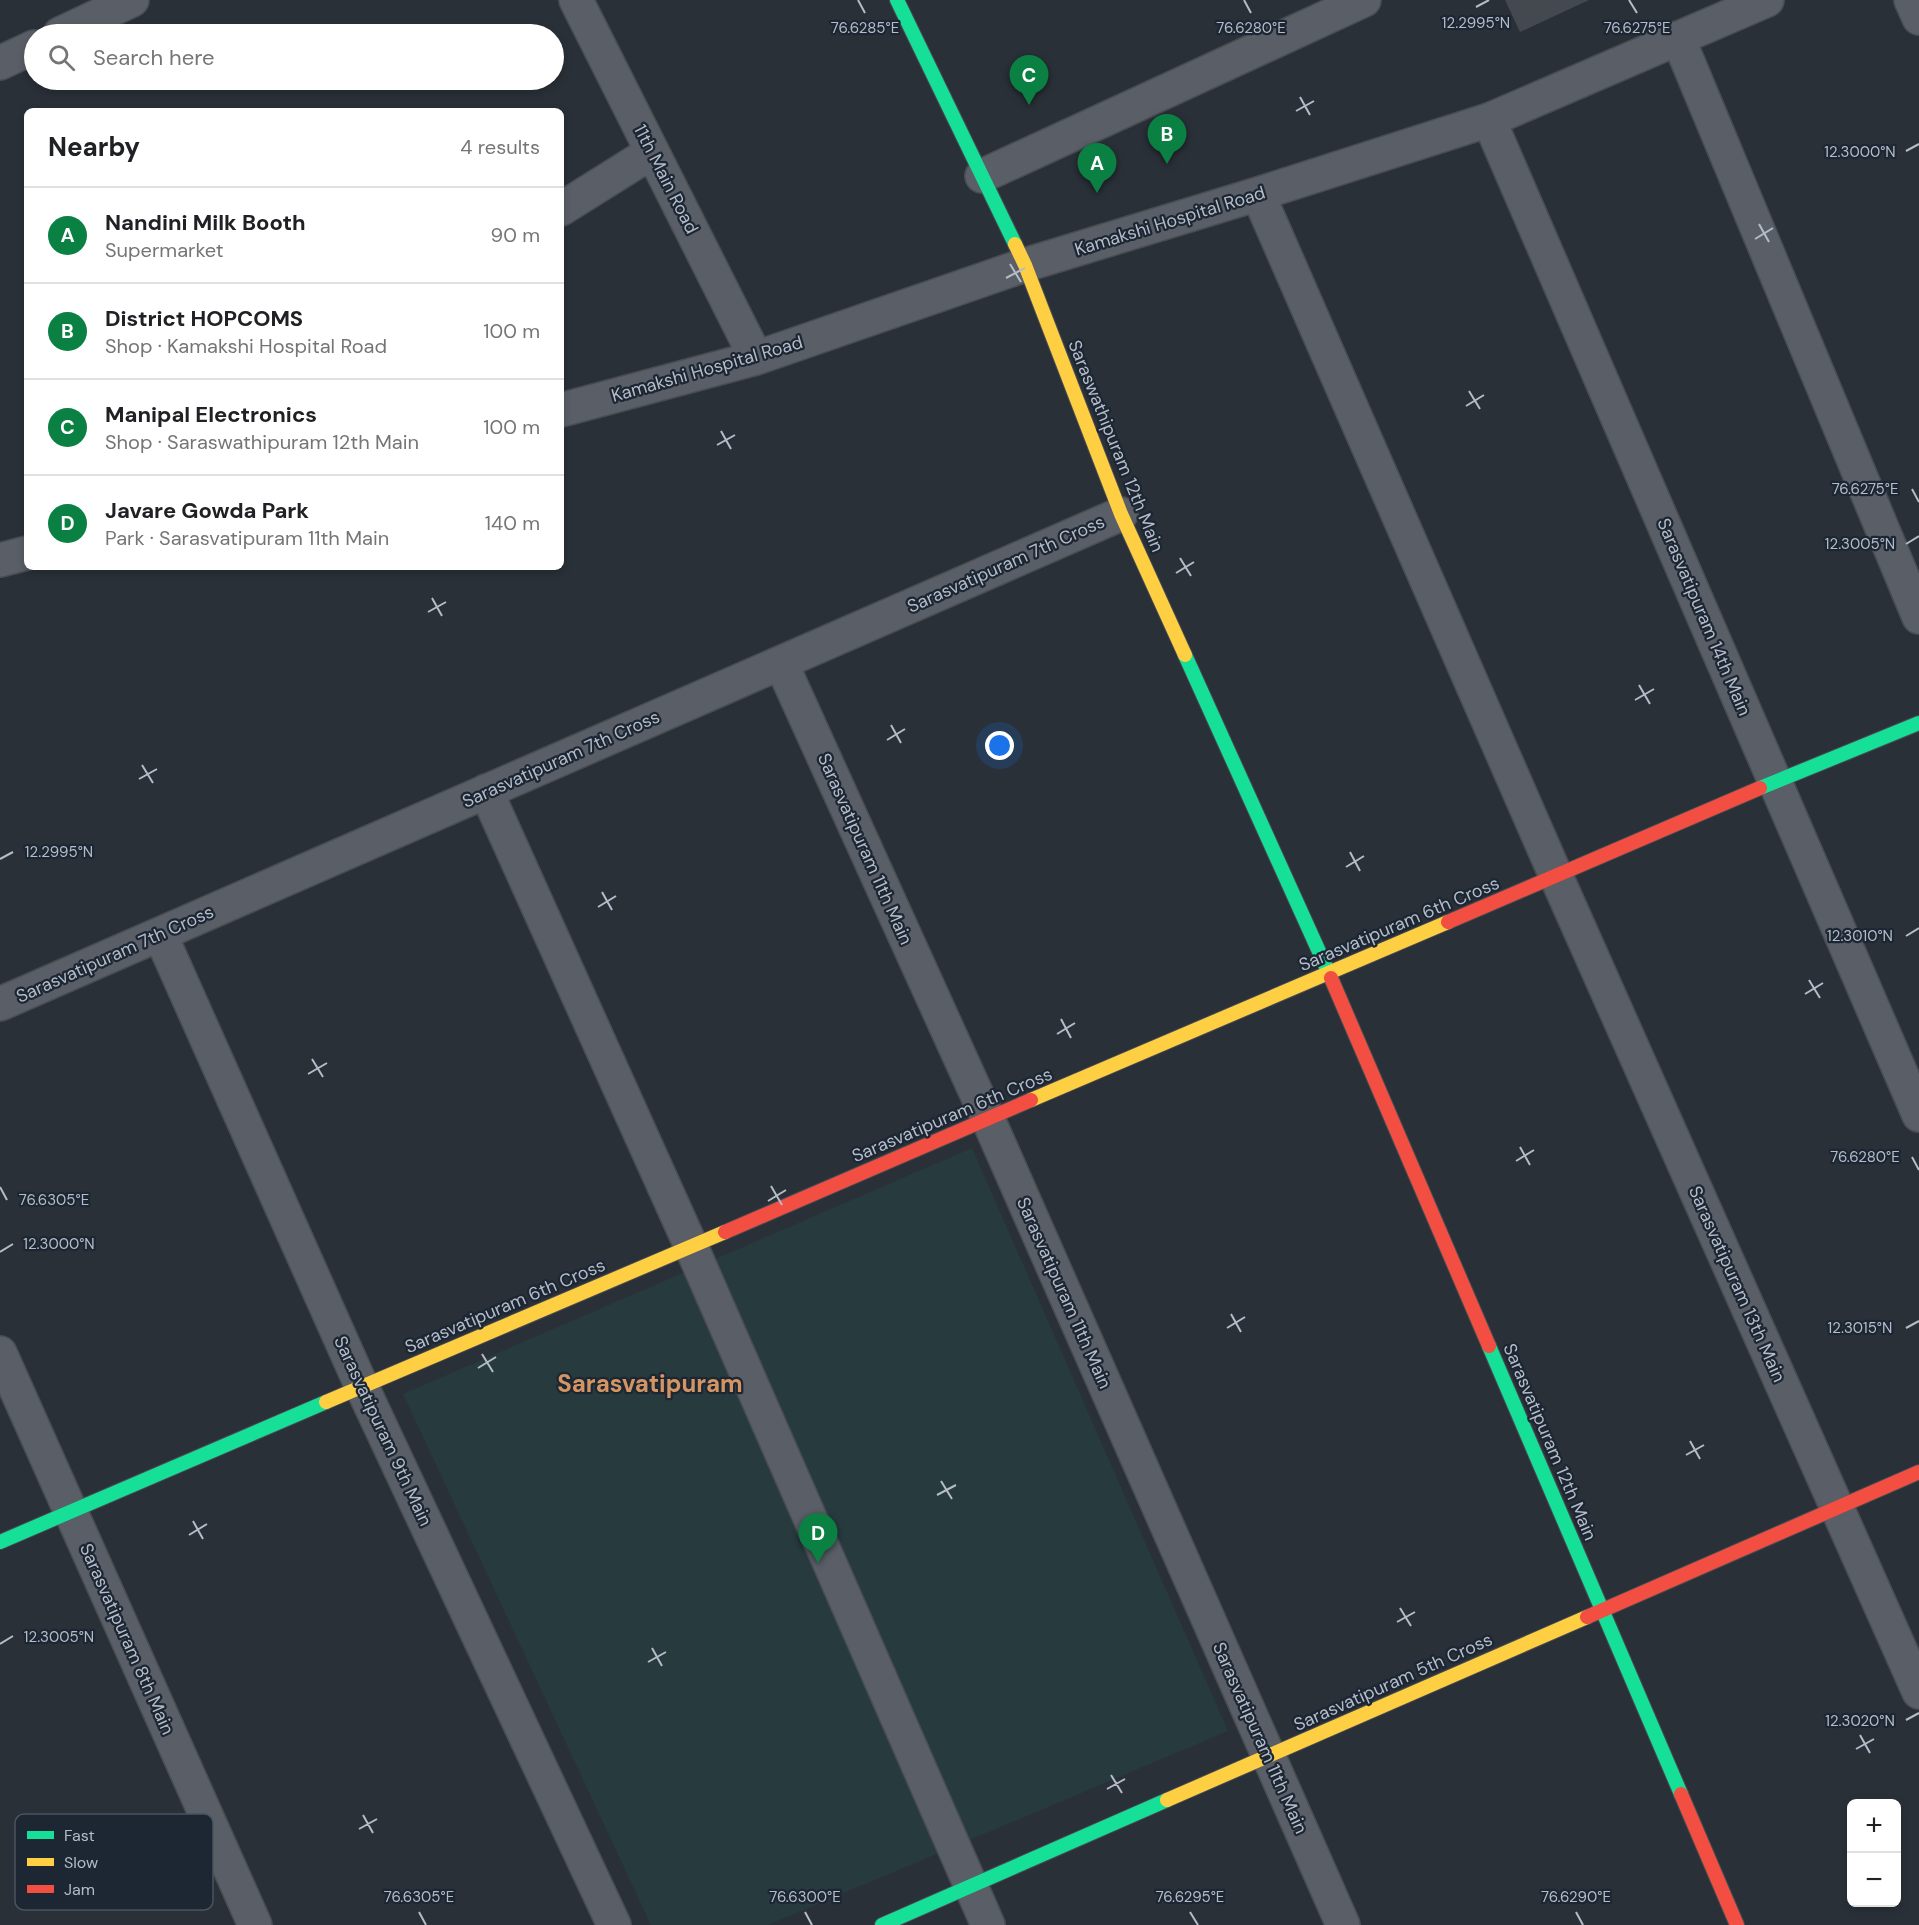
<!DOCTYPE html>
<html lang="en">
<head>
<meta charset="utf-8">
<style>
	:root { --surface:#fff; --page:#f2f2f2; --text:#202124; --muted:#757577; --line:#e0e0e0; --accent:#0b8043 }
	body { margin:0; font-family:"DM Sans",sans-serif; background:var(--page); color:var(--text) }
	.controls { position:absolute; right:18px; bottom:18px; display:grid; overflow:hidden; border-radius:9px; box-shadow:0 3px 9px #0003 }
	.controls button { width:54px; height:54px; display:grid; place-items:center; padding:0; border:0; border-bottom:2px solid var(--line); background:var(--surface); color:var(--text); font:30px sans-serif }
	.you { position:absolute; left:1000px; top:746px; width:21px; height:21px; margin:-15px; border:4px solid #fff; border-radius:50%; background:#1a73e8; box-shadow:0 0 0 9px #1a73e833 }
	.badge { display:grid; place-items:center; width:39px; height:39px; border-radius:50%; background:var(--accent); color:#fff; font-size:20px; font-weight:700 }
	.pin { position:absolute; translate:-50% -50px; filter:drop-shadow(0 2px 3px #0008) }
	.pin::after { content:''; position:absolute; top:32px; width:21px; height:18px; background:inherit; clip-path:polygon(0 0,100% 0,50% 100%) }
	.list { margin:0; padding:0; list-style:none }
	h2 { display:flex; justify-content:space-between; align-items:center; height:78px; margin:0; padding:0 24px; font-size:26px }
	h2 small { font-size:20px; font-weight:400; color:var(--muted) }
	.list li { display:grid; grid-template-columns:39px 1fr auto; gap:18px; align-items:center; box-sizing:border-box; height:96px; padding:0 24px; border-top:2px solid var(--line) }
	.list b { display:block; font-size:22px; white-space:nowrap }
	.list p { margin:0; font-size:20px; white-space:nowrap; color:var(--muted) }
	.list em { font-size:20px; font-style:normal; color:var(--muted) }
	.icon { flex:none; width:33px; height:33px; fill:none; stroke:currentColor; stroke-width:2; stroke-linecap:round; stroke-linejoin:round }
	.map { position:relative; flex:none; width:1919px; height:1925px; overflow:hidden }
	.search { position:absolute; background:var(--surface); box-shadow:0 3px 9px #0003; left:24px; top:24px; width:540px; height:66px; display:flex; align-items:center; gap:15px; box-sizing:border-box; padding:0 21px; border-radius:33px; color:var(--muted); font-size:22px }
	.panel { position:absolute; background:var(--surface); box-shadow:0 3px 9px #0003; left:24px; top:108px; width:540px; height:462px; border-radius:9px }
	.map>svg:first-child { display:block }
	.green { fill:#273a3e }
	.building { fill:#444950 }
	.lines { fill:none; stroke-linecap:round; stroke-linejoin:round }
	.street-casing { stroke:#484c53; stroke-width:36 }
	.fast-casing { stroke:#484c53; stroke-width:16 }
	.slow-casing { stroke:#484c53; stroke-width:16 }
	.jam-casing { stroke:#484c53; stroke-width:16 }
	.street { stroke:#5a5e66; stroke-width:33 }
	.fast { stroke:#16e098; stroke-width:14 }
	.slow { stroke:#ffcf43; stroke-width:14 }
	.jam { stroke:#f24e42; stroke-width:14 }
	.ticks { fill:none; stroke:#b4bcc9; stroke-width:2 }
	.labels { text-anchor:middle; stroke-width:4.5; stroke-linejoin:round; paint-order:stroke }
	.street-label { font-size:18px; fill:#b4bcc9; stroke:#1d2633 }
	.district-label { font-size:24px; font-weight:bold; fill:#d59563; stroke:#1d2633 }
	.key { fill:#1d2633; stroke:#4a5360; stroke-width:1.5 }
	.key-label { font-size:16px; fill:#b4bcc9 }
	.ticks-label { font-size:15px; text-anchor:middle; fill:#b4bcc9; stroke:#1d2633; stroke-width:4.5; stroke-linejoin:round; paint-order:stroke }
</style>
</head>
<body>
<div class="map">
<svg width="1919" height="1925" viewBox="0 0 1919 1925">
	<rect width="100%" height="100%" fill="#2a3038"/>
	<path class="green" d="M972,1148L1228,1731L768,1925H651L403,1394Z"/>
	<path class="building" d="M1505,0H1589L1520,32Z"/>
	<g class="lines">
		<defs>
			<path id="street" d="M576,0L756,358
				M1911,0L1919,18
				M60,34L132,0
				M1678,38L1919,617
				M0,63L34,47
				M1489,120L1919,1115
				M982,176L1364,0
				M1258,194L1556,876L1919,1692
				M561,209L652,152
				M561,410L756,358L1025,265L1258,194L1489,120L1767,0
				M0,560L27,553
				M781,663L988,1119L1343,1925
				M486,791L691,1246L988,1925
				M160,934L362,1387L614,1925
				M0,1004L1121,514
				M0,1353L255,1925"/>
			<path id="fast" d="M897,0L1015,244
				M1185,655L1331,978
				M1760,788L1919,723
				M1489,1346L1681,1794
				M0,1542L326,1402
				M882,1925L1167,1800"/>
			<path id="slow" d="M1015,244L1025,265L1121,514L1185,655
				M1031,1100L1448,922
				M326,1402L725,1232
				M1167,1800L1587,1617"/>
			<path id="jam" d="M1448,922L1760,788
				M1331,978L1489,1346
				M725,1232L1031,1100
				M1587,1617L1919,1472
				M1681,1794L1737,1925"/>
		</defs>
		<use href="#street" class="street-casing"/>
		<use href="#fast" class="fast-casing"/>
		<use href="#slow" class="slow-casing"/>
		<use href="#jam" class="jam-casing"/>
		<use href="#street" class="street"/>
		<use href="#fast" class="fast"/>
		<use href="#slow" class="slow"/>
		<use href="#jam" class="jam"/>
	</g>
	<path class="ticks" d="M858,0L865,13M1244,0L1251,13M1629,0L1637,13M1476,7L1489,0M1300,97L1310,115M1296,111L1314,101M1906,151L1919,144M1759,224L1769,242M1755,239L1773,228M1010,264L1021,282M1006,278L1025,268M1469,391L1480,409M1466,406L1484,395M721,431L731,449M717,445L735,435M1912,489L1919,502M1906,544L1919,536M1180,558L1191,576M1176,573L1194,562M432,598L442,616M428,612L446,602M1639,685L1650,704M1635,700L1654,689M891,725L901,743M887,740L905,729M142,765L153,783M139,779L157,769M1350,852L1360,871M0,859L13,852M1346,867L1364,856M602,892L612,910M598,907L616,896M1906,936L1919,928M1809,980L1820,998M1805,994L1823,983M1061,1019L1071,1038M1057,1034L1075,1023M312,1059L323,1077M308,1074L327,1063M1520,1147L1530,1165M1912,1157L1919,1170M1516,1161L1534,1150M771,1186L782,1205M0,1187L7,1200M768,1201L786,1190M0,1252L13,1244M1231,1314L1241,1332M1227,1328L1245,1317M1906,1328L1919,1321M482,1354L493,1372M478,1368L496,1357M1690,1441L1700,1459M1686,1455L1704,1445M941,1481L952,1499M937,1495L956,1485M193,1521L203,1539M189,1535L207,1524M1400,1608L1411,1626M1397,1622L1415,1612M0,1644L13,1636M652,1648L662,1666M648,1662L666,1652M1906,1720L1919,1713M1860,1735L1870,1753M1856,1749L1874,1739M1111,1775L1122,1793M1107,1789L1125,1779M363,1815L373,1833M359,1829L377,1819M419,1912L426,1925M805,1912L812,1925M1190,1912L1198,1925M1576,1912L1583,1925"/>
	<g class="labels">
		<g class="street-label">
			<text transform="translate(666 179) rotate(63)" y="6">11th Main Road</text>
			<text transform="translate(1170 221) rotate(-17)" y="6">Kamakshi Hospital Road</text>
			<text transform="translate(707 369) rotate(-16)" y="6">Kamakshi Hospital Road</text>
			<text transform="translate(1116 446) rotate(68)" y="6">Saraswathipuram 12th Main</text>
			<text transform="translate(1006 564) rotate(-24)" y="6">Sarasvatipuram 7th Cross</text>
			<text transform="translate(1704 617) rotate(67)" y="6">Sarasvatipuram 14th Main</text>
			<text transform="translate(561 759) rotate(-24)" y="6">Sarasvatipuram 7th Cross</text>
			<text transform="translate(865 849) rotate(66)" y="6">Sarasvatipuram 11th Main</text>
			<text transform="translate(1399 924) rotate(-23)" y="6">Sarasvatipuram 6th Cross</text>
			<text transform="translate(115 954) rotate(-24)" y="6">Sarasvatipuram 7th Cross</text>
			<text transform="translate(952 1115) rotate(-23)" y="6">Sarasvatipuram 6th Cross</text>
			<text transform="translate(1737 1284) rotate(66)" y="6">Sarasvatipuram 13th Main</text>
			<text transform="translate(1064 1293) rotate(66)" y="6">Sarasvatipuram 11th Main</text>
			<text transform="translate(505 1306) rotate(-23)" y="6">Sarasvatipuram 6th Cross</text>
			<text transform="translate(383 1431) rotate(65)" y="6">Sarasvatipuram 9th Main</text>
			<text transform="translate(1550 1442) rotate(67)" y="6">Sarasvatipuram 12th Main</text>
			<text transform="translate(127 1639) rotate(66)" y="6">Sarasvatipuram 8th Main</text>
			<text transform="translate(1393 1682) rotate(-24)" y="6">Sarasvatipuram 5th Cross</text>
			<text transform="translate(1260 1738) rotate(66)" y="6">Sarasvatipuram 11th Main</text>
		</g>
		<g class="district-label">
			<text x="650" y="1392">Sarasvatipuram</text>
		</g>
	</g>
	<rect x="15" y="1814" width="198" height="96" rx="9" class="key"/>
	<rect x="27" y="1831" width="27" height="8" fill="#16e098"/>
	<rect x="27" y="1858" width="27" height="8" fill="#ffcf43"/>
	<rect x="27" y="1885" width="27" height="8" fill="#f24e42"/>
	<g class="key-label">
		<text x="64" y="1841">Fast</text>
		<text x="64" y="1868">Slow</text>
		<text x="64" y="1895">Jam</text>
	</g>
	<g class="ticks-label">
		<text x="1476" y="28">12.2995°N</text>
		<text x="1251" y="33">76.6280°E</text>
		<text x="865" y="33">76.6285°E</text>
		<text x="1637" y="33">76.6275°E</text>
		<text x="1860" y="157">12.3000°N</text>
		<text x="1865" y="494">76.6275°E</text>
		<text x="1860" y="549">12.3005°N</text>
		<text x="59" y="857">12.2995°N</text>
		<text x="1860" y="941">12.3010°N</text>
		<text x="1865" y="1162">76.6280°E</text>
		<text x="54" y="1205">76.6305°E</text>
		<text x="59" y="1249">12.3000°N</text>
		<text x="1860" y="1333">12.3015°N</text>
		<text x="59" y="1642">12.3005°N</text>
		<text x="1860" y="1726">12.3020°N</text>
		<text x="419" y="1902">76.6305°E</text>
		<text x="805" y="1902">76.6300°E</text>
		<text x="1190" y="1902">76.6295°E</text>
		<text x="1576" y="1902">76.6290°E</text>
	</g>
</svg>
<div class="controls">
<button>+</button>
<button>−</button>
</div>
<div class="you"></div>
<div class="pin badge" style="left:1097px;top:193px">A</div>
<div class="pin badge" style="left:1167px;top:164px">B</div>
<div class="pin badge" style="left:1029px;top:105px">C</div>
<div class="pin badge" style="left:818px;top:1563px">D</div>
<div class="search"><svg class="icon" aria-label="search" viewBox="0 0 24 24"><circle cx="10" cy="10" r="6"/><path d="M15 15l6 6"/></svg>Search here</div>
<section class="panel">
<h2>Nearby<small>4 results</small></h2>
<ul class="list">
<li><span class="badge">A</span><div><b>Nandini Milk Booth</b><p>Supermarket</p></div><em>90 m</em></li>
<li><span class="badge">B</span><div><b>District HOPCOMS</b><p>Shop · Kamakshi Hospital Road</p></div><em>100 m</em></li>
<li><span class="badge">C</span><div><b>Manipal Electronics</b><p>Shop · Saraswathipuram 12th Main</p></div><em>100 m</em></li>
<li><span class="badge">D</span><div><b>Javare Gowda Park</b><p>Park · Sarasvatipuram 11th Main</p></div><em>140 m</em></li>
</ul>
</section>
</div>
</body>
</html>
